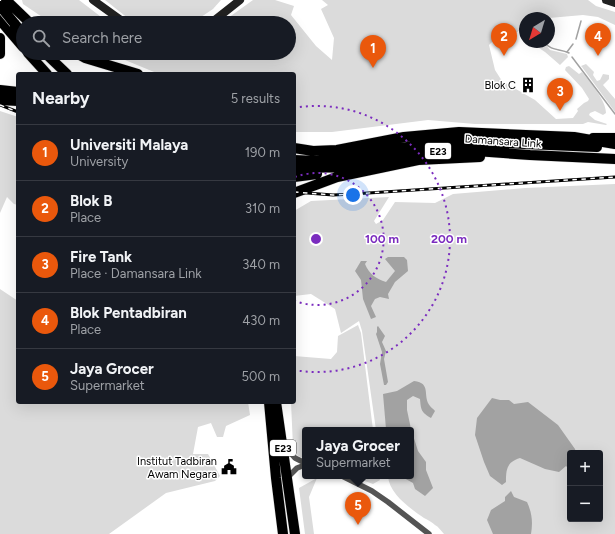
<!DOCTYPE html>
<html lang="en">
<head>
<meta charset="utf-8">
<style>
	:root { --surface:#171b24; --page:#242831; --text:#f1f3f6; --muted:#9ea1a6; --line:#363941; --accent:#ea580c }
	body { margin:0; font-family:Figtree,sans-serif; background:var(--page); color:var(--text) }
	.controls { position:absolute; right:12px; bottom:12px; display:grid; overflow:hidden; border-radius:4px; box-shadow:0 4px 16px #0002 }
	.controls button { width:36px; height:36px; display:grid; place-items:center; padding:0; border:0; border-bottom:1px solid var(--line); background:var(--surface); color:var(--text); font:20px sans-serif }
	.compass { position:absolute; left:519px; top:12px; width:36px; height:36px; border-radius:50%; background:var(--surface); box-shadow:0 4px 16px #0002; rotate:218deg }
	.you { position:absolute; left:353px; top:195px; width:14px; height:14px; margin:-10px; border:3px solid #fff; border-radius:50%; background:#1a73e8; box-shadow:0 0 0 6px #1a73e833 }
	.badge { display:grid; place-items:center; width:26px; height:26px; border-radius:50%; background:var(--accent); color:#fff; font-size:13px; font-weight:700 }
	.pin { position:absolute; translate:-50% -33px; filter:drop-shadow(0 1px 2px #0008) }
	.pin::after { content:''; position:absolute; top:21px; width:14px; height:12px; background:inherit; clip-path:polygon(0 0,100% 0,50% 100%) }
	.popup { position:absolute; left:302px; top:427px; width:112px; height:52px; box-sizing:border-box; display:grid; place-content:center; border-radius:4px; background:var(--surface); filter:drop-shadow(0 1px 3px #0005); font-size:13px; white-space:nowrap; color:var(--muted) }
	.popup b { font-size:15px; color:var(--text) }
	.popup::after { content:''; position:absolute; left:50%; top:100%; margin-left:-8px; border:8px solid transparent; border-top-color:var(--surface) }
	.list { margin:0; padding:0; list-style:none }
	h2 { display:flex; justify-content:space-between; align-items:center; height:52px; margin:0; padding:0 16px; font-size:17px }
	h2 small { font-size:13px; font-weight:400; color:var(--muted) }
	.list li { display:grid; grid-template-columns:26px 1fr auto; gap:12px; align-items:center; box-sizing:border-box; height:56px; padding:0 16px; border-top:1px solid var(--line) }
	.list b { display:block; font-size:15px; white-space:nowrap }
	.list p { margin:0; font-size:13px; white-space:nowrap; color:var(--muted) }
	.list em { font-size:13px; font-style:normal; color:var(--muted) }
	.icon { flex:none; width:22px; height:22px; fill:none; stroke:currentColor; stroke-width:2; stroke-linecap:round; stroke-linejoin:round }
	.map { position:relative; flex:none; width:615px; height:534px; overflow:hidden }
	.search { position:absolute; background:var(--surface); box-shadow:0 4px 16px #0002; left:16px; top:16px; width:280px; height:44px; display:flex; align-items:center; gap:10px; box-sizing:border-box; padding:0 14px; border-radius:22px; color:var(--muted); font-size:15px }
	.panel { position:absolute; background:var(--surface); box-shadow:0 4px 16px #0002; left:16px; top:72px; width:280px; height:332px; border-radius:4px }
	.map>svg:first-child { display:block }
	.green { fill:#dbdbdb; fill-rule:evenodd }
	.water { fill:#a2a2a2 }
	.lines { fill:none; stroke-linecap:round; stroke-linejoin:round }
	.stream { stroke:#a2a2a2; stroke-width:1.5 }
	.primary-casing { stroke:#dbdbdb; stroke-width:9 }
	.highway-casing { stroke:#dbdbdb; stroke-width:11 }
	.street { stroke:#545454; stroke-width:5.5 }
	.secondary { stroke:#212121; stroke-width:8 }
	.primary { stroke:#000; stroke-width:8 }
	.highway { stroke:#000; stroke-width:10 }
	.rail-casing { stroke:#000; stroke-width:3 }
	.rail { stroke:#fff; stroke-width:1.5; stroke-dasharray:4.5; stroke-linecap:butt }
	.highway-bridge-casing { stroke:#dbdbdb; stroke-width:11; stroke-linecap:butt }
	.highway-bridge { stroke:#000; stroke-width:10 }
	.ring { fill:none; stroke:#7b2cbf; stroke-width:2; stroke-dasharray:2 4 }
	.labels { text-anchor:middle; stroke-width:3; stroke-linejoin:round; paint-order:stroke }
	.shield { fill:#fff; stroke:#4c4c4c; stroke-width:1 }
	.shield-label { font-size:10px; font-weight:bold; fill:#000 }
	.poi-label { font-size:11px; fill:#000; stroke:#fff; text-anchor:end }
	.street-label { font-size:11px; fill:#000; stroke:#fff }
	.centre { fill:#7b2cbf; stroke:#fff; stroke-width:2 }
	.ring-label { font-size:12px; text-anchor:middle; font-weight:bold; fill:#7b2cbf; stroke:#fff; stroke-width:3; stroke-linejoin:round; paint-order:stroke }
</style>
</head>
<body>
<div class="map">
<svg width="615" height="534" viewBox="0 0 615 534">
	<rect width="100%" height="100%" fill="#fff"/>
	<path class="green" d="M22,0H79L109,23H51L23,4Z
		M105,0H221L213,9L192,23H142L129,19Z
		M253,0H275L294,6L291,15L316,46L332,60L334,38L321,9L328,5L322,0H588L596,6L615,12V25L598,17L583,15L549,18H525V27L514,34L512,45L506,36L493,41L489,45L495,70L502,81L535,100L556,119L573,118L578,111L577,109L584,103L588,101L589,99L582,88L565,70L566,67L569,66L579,74L582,72C590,82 606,100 606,113L603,115L595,111L590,113L589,115L595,120L607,124L606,125L588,122L583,124H475L428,120L332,132H294V74H159L108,53H289V23H221Z
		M530,42H543L550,50L567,54L568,57L560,65L545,52Z
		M586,64L594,72L593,75L597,81L600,80L603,74L609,75V79L603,85L615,99V112L582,67L581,66Z
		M0,111L18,117V205L14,204L7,197L0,213Z
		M615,184V534H444C441,531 439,527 435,525C432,522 428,520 424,518C411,509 389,494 388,476H411V430H376L362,331L359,321L341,333L335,309L311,294L294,296V211L311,201L389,197L374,221L376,224L383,220L395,202L435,203L453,194L525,188ZM570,453H600V519H570Z
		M0,289L18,301V402H248L250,415L226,426L223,437H217L211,423L198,427L193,454H208L220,476L215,481L166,493L109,534H0Z
		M358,325L361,333L373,430H305V459L296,455L293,447L291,402H294V356L331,359L337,352L338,336Z
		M351,476H379L380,480L373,484Z
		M317,478L309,497L314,534H305L299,488Z"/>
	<path class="water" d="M388,257H404L407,260L408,271L395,282L388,294L389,299L380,297L375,299L371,306L376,317L371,319L363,299L361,280L355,271L361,261H367L365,264C369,274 376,279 386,282L395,271L385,259Z
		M378,326L385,336L382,342L386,351L384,359L388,382L386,385H384L380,364L382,352L376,334L377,332V327Z
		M414,381C432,383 422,396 430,406C431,408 434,409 435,411L431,418C421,412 421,410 420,399L413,396L407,400V410L411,429L418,451L426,462V470L433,488L425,496L415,489L413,483L404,478L403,476H411V430H388L386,429L383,394L397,391Z
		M492,398L500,400H509L514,404L528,402L558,425L575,449L576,453H570V470L566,466L559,472L545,469L520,458C507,462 506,469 506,482L502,485L490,476L484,462L475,435L477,418Z
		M511,491L514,497L527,502C532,513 533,522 531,534H493L487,520L491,510L505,501V497Z"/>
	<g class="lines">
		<path class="stream" d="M576,39L581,21
			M544,42C552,52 560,48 569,53
			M567,52L573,44
			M572,57L615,114"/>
		<defs>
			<path id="primary" d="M593,137H615"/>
			<path id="highway" d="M0,20L23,47
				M14,23L23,34
				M0,38V54
				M28,53L47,74
				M45,53L67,74
				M76,53L85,58L138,74
				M0,90L18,92
				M0,100L18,101
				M294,148L313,151L337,150L404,137L459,132L574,137L615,144
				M294,160L317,161L341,159L400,148L452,141L597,147
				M294,168H305L346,167L403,155L448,149L530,155L615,159
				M294,177L317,174
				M294,193L337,177L418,160L480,157
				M269,402L276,478L283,534
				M276,402L295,534"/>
		</defs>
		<use href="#primary" class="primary-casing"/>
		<use href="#highway" class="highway-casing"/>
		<path class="street" d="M288,450L295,458L305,463
			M290,475L297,468L305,465
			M342,476L372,491L388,502L429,534"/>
		<path class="secondary" d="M93,0L125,23
			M606,0L615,3
			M211,23L240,0"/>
		<use href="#primary" class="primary"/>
		<use href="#highway" class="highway"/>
		<defs>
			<path id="rail" d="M0,105L18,112
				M294,192L333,195L353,194L615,177"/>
		</defs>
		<use href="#rail" class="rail-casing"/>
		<use href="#rail" class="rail"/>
		<defs>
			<path id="highway-bridge" d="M6,0L30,23
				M0,6L14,23"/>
		</defs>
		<use href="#highway-bridge" class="highway-bridge-casing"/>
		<use href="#highway-bridge" class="highway-bridge"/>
	</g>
	<g class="ring">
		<path d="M295 177A66 66 0 1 1 295 301"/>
		<path d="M294 108A133 133 0 1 1 294 370"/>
	</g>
	<defs>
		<symbol id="building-bare" viewBox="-9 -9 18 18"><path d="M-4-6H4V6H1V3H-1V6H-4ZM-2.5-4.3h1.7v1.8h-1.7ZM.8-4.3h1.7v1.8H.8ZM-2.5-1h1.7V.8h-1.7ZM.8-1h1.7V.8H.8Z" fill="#000" stroke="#fff" stroke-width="2.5" paint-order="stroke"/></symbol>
		<symbol id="civic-bare" viewBox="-9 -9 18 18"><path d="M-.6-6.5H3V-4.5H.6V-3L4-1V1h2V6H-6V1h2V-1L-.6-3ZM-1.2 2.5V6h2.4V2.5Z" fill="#000" stroke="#fff" stroke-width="2.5" paint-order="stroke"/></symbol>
	</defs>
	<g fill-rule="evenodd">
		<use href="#building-bare" x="517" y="74" width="22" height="22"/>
		<use href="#civic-bare" x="218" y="456" width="22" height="22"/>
	</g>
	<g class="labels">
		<g class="shield">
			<rect x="425" y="143" width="26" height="16" rx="3"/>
			<rect x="270" y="440" width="26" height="16" rx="3"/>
		</g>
		<g class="shield-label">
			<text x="438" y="155">E23</text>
			<text x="283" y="452">E23</text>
		</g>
		<g class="poi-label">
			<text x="516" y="89">Blok C</text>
			<text x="217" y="465">Institut Tadbiran<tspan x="217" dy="13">Awam Negara</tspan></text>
		</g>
		<g class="street-label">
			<text transform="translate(503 141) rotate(4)" y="4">Damansara Link</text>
		</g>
	</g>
	<circle cx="316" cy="239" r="6" class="centre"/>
	<g class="ring-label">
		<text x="382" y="243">100 m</text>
		<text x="449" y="243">200 m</text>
	</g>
</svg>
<div class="controls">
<button>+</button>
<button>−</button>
</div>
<svg class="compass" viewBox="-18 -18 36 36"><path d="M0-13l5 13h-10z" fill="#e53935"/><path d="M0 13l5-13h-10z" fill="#9ea1a6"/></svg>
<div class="you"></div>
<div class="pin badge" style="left:373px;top:68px">1</div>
<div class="pin badge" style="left:504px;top:56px">2</div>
<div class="pin badge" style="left:560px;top:111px">3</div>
<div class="pin badge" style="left:598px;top:56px">4</div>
<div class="pin badge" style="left:358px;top:525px">5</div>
<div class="popup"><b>Jaya Grocer</b>Supermarket</div>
<div class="search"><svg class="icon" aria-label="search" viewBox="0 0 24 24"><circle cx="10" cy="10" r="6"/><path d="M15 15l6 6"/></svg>Search here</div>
<section class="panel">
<h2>Nearby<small>5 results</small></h2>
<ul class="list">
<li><span class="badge">1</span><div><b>Universiti Malaya</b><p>University</p></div><em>190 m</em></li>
<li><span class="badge">2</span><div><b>Blok B</b><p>Place</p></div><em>310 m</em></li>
<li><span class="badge">3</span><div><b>Fire Tank</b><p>Place · Damansara Link</p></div><em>340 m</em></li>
<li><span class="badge">4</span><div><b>Blok Pentadbiran</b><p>Place</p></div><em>430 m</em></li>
<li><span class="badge">5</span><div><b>Jaya Grocer</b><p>Supermarket</p></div><em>500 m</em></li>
</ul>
</section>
</div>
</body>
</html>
